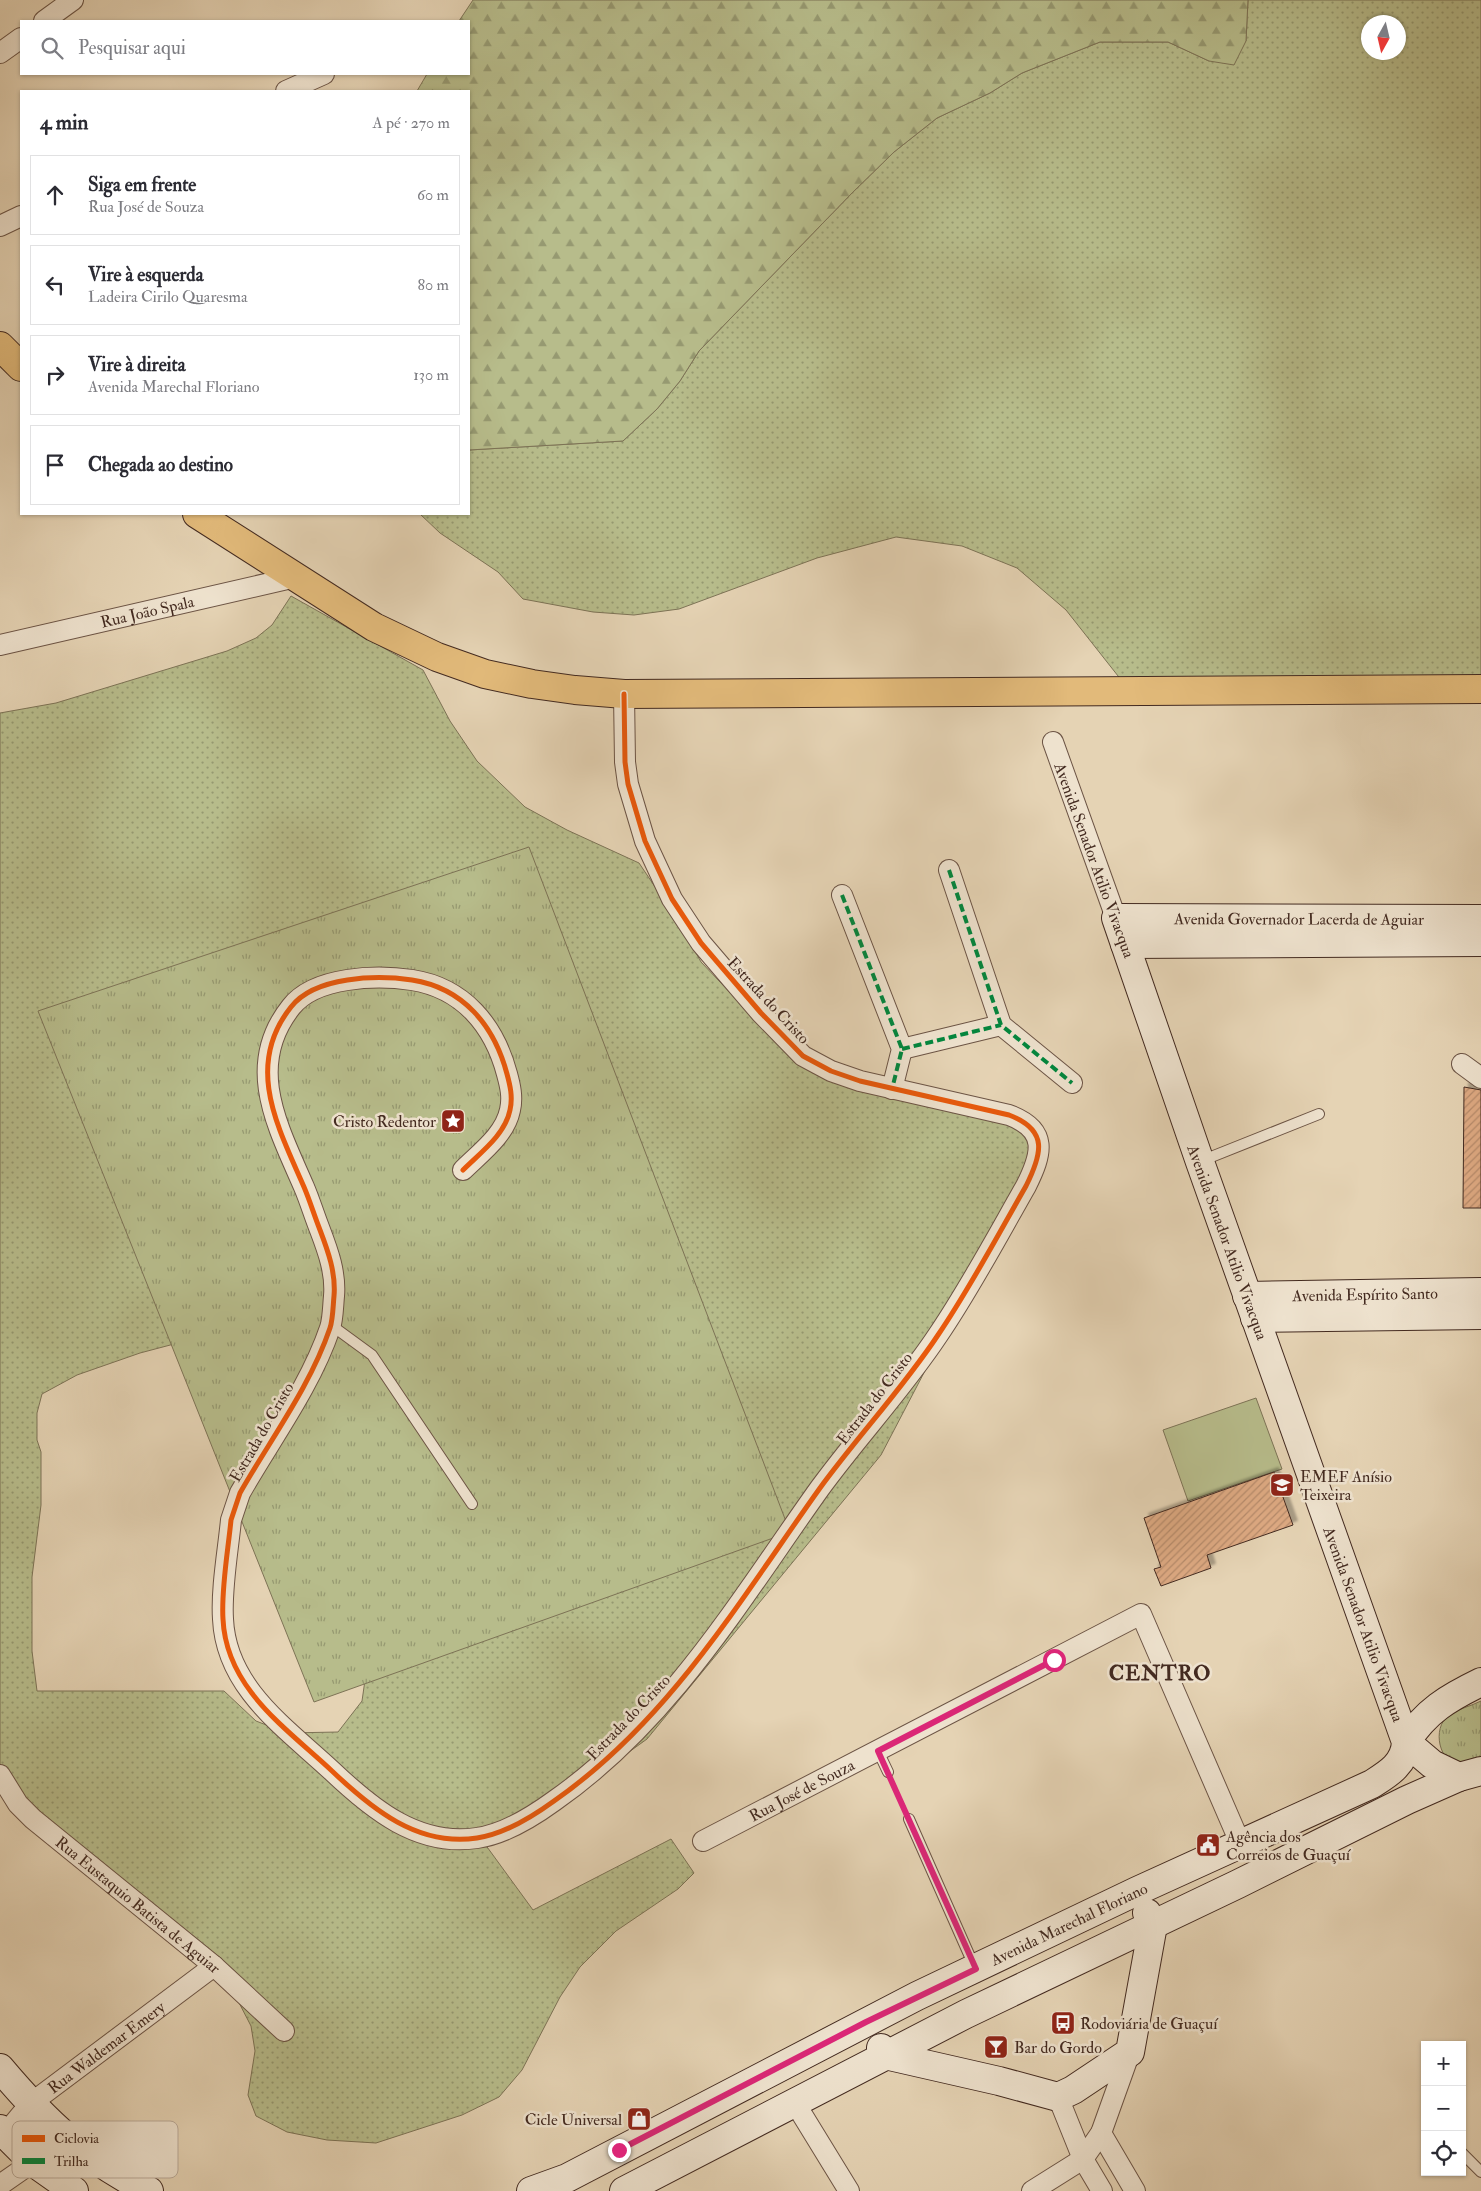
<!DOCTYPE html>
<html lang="pt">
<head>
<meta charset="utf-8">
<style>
	:root { --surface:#fff; --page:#f7f7f7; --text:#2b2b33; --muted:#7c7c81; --line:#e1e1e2 }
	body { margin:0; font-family:"IM FELL Double Pica",serif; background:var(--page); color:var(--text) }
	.controls { position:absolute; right:15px; bottom:15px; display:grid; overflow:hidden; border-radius:0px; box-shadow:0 1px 4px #0004 }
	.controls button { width:45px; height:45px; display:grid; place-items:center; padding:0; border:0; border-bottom:1px solid var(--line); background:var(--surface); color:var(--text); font:25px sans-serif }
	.compass { position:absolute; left:1361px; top:15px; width:45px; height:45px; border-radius:50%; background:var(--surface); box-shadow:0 1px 4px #0004; rotate:188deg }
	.stop { position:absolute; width:15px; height:15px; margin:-11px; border:4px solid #db2777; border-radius:50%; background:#fff }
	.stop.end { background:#db2777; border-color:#fff; box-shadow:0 1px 5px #0008 }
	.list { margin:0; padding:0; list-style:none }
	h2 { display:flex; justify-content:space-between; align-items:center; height:65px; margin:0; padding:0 20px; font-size:21px }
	h2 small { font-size:16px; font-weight:400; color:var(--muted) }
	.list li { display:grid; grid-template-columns:32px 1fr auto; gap:15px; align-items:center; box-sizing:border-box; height:80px; margin:0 10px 10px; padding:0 10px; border:1px solid var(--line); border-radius:0px }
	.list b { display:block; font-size:19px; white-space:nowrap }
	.list p { margin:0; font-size:16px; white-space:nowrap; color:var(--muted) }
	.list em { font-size:16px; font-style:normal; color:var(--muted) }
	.icon { flex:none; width:28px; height:28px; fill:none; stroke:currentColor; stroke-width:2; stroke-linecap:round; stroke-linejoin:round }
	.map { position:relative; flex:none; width:1481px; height:2191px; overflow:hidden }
	.search { position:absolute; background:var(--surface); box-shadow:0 1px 4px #0004; left:20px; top:20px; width:450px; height:55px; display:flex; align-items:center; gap:12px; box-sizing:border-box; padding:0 18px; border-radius:0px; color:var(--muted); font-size:19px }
	.panel { position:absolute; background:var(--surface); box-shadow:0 1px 4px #0004; left:20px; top:90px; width:450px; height:425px; border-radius:0px }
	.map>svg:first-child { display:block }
	.grass { fill:url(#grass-dots); stroke:#7d7356; fill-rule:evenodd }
	.forest { fill:url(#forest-firs); stroke:#7d7356 }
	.park { fill:url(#park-tufts); stroke:#7d7356 }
	.garden { fill:#b7bc8b; stroke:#7d7356 }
	.building { fill:url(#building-hatch); stroke:#432a20; filter:url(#shadow) }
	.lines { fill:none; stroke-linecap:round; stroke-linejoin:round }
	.lane-casing { stroke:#6c5445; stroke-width:12 }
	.street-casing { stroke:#6c5445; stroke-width:22 }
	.secondary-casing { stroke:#432a20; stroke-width:30 }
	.highway-casing { stroke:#432a20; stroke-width:30 }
	.path { stroke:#432a20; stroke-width:3; stroke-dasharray:4 2.5; stroke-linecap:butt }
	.lane { stroke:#eee2ce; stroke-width:10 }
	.street { stroke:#eee2ce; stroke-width:20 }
	.secondary { stroke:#eee2ce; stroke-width:28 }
	.highway { stroke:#e2ba7a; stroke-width:28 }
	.quiet { stroke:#00873e; stroke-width:4; stroke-dasharray:8 4; stroke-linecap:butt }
	.cycleway-casing { stroke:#eee2ce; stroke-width:8 }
	.cycleway { stroke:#e8590c; stroke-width:5 }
	.route { stroke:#db2777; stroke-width:6 }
	.labels { text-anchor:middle; stroke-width:5; stroke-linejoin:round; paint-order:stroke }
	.street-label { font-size:16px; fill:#432a20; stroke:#eee2ce }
	.poi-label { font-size:16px; fill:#432a20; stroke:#eee2ce; text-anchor:start }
	.district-label { font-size:21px; font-weight:bold; letter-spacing:1px; fill:#432a20; stroke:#eee2ce }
	.key { fill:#eee2ce; stroke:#bbab9a; stroke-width:1 }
	.key-label { font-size:14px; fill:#432a20 }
</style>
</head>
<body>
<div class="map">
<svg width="1481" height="2191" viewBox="0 0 1481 2191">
	<defs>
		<pattern id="grass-dots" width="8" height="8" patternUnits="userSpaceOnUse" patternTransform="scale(1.25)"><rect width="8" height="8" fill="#b7bc8b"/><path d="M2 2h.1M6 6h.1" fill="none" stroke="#969971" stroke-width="1.8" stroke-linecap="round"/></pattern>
		<pattern id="forest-firs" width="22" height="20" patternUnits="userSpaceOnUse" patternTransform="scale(1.25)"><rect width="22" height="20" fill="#b7bc8b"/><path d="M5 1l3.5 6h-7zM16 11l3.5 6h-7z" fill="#969971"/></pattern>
		<pattern id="park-tufts" width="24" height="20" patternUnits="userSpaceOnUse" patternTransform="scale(1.25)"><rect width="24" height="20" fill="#b7bc8b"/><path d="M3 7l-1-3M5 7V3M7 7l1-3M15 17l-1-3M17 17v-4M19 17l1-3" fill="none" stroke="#969971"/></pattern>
		<pattern id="building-hatch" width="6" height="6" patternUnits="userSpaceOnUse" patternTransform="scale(1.25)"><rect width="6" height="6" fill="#deaa83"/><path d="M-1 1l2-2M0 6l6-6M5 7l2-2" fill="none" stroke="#b68b6b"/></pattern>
		<filter id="shadow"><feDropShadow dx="4.5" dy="-4.5" stdDeviation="1" flood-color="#0004"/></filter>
	</defs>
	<rect width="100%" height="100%" fill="#e5d3b4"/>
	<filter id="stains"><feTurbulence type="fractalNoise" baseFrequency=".004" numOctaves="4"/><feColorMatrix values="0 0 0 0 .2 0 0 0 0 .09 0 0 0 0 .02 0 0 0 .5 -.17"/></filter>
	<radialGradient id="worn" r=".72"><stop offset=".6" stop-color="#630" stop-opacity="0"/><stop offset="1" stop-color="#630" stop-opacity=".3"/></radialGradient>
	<path class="grass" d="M1248,0H1481V682L1122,681L1066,610L1017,568L962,546L896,537L817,558L679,609L634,615L593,612L523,599L498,572L440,533L420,514H469V450L623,441L657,409L680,381L699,351L852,193L894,152L937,118L990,93L1022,73L1100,42H1168L1209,61L1246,41ZM1368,22H1398V52H1368Z
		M291,596L423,670L450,721L477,761L525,807L567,830L639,863L680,924L701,962L740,1003L812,1050L877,1084L1017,1125L1043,1145L881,1455L647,1739L540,1816L482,1840L533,1910L671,1839L694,1873L678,1889L616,1931L580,1967L560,1997L522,2070L499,2097L462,2115L376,2143L327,2140L287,2132L256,2116L248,2095L255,2051L251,2026L234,1993L80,1865L0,1767V713L56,703L227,651L256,638L272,625ZM193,1339L371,1638L362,1701L338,1732L287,1733L256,1721L224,1691H37L32,1651V1577L41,1505V1452L37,1440V1413L42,1394L77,1375L140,1353Z"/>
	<path class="forest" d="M473,0H1248L1246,41L1234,65L1209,61L1168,42H1100L1022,73L990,93L937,118L894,152L852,193L699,351L680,381L657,409L623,441L469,450V91H417L427,74H469V21H459Z"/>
	<path class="park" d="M529,847L790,1532L314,1702L38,1011Z
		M1481,1701V1761C1476,1762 1468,1766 1462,1766C1439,1765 1431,1728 1449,1715C1458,1709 1471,1706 1481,1701Z"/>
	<path class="garden" d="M1256,1398L1282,1469L1188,1501L1163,1430Z"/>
	<path class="building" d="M1464,1087L1481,1090V1208H1463Z
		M1274,1472L1293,1525L1207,1555L1211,1568L1161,1586L1154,1569L1161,1567L1144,1518Z"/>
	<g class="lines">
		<defs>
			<path id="lane" d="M1201,1161L1319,1114
				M331,1325L372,1355L472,1504
				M878,1751L888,1772
				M909,1819L975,1968
				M1462,2153L1481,2172"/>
			<g id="street">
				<path d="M44,21L73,0"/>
				<path d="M0,53L21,38"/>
				<path d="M286,91L324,74"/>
				<path d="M0,226L21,216"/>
				<path id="s1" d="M0,645L296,577"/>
				<path d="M1053,742L1116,918"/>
				<path d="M949,870L1001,1025L1072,1083"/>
				<path d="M842,895L902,1049L892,1089"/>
				<path d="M902,1049L1001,1025"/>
				<path d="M1462,1064L1481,1078"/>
				<path d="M463,1170C480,1153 505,1135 510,1110C513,1097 510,1085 507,1074C494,1025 463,988 412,980C377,975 315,976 291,1007C244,1066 278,1127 304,1187C310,1201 314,1215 320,1230C328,1251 336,1273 334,1296C333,1306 333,1319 330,1328C310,1387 270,1440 240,1493L231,1520C228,1551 221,1589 223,1619C226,1688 286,1728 332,1771C372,1809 418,1847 477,1838C505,1834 532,1817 554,1801C669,1721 740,1600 820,1488C858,1436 903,1388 938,1335C970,1288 998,1235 1026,1186C1042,1154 1049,1130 1009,1115L860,1081L831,1071L803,1056L761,1013L701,943L672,899L645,841L628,784L625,762L624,694"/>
				<path id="s2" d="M0,1775L18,1804L33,1819L214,1966L284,2031"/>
				<path id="s3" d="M703,1841L1141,1614L1241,1845"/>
				<path d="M1058,2097L1083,2159L1102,2191"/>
				<path d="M795,2103L849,2191"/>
				<path d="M1101,2133L1135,2191"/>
				<path id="s4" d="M5,2134L30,2104L214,1966"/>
				<path d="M0,2185L33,2162"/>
				<path d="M1032,2191L1083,2159L1101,2133L1130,2052"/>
			</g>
			<g id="secondary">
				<path d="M1125,944L1481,942"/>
				<path id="s5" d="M1247,1296L1481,1292"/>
				<path d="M1255,1318L1481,1315"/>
				<path d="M1406,1742C1426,1711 1448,1698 1481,1682"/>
				<path d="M1406,1742L1432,1764L1459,1777"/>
				<path d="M881,2048L885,2055L999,2081L1058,2097L1073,2090L1130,2052L1153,1925L1147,1913"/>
				<path d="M0,2068C48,2125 83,2157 149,2191"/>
				<path d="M0,2129L33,2162L74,2191"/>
				<path id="s6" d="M531,2191L567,2178L917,1996L1137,1891L1372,1784C1388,1774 1405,1764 1406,1742L1200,1162L1116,918L1481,919"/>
				<path d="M624,2191L966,2014L1238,1884L1407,1800L1459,1777L1481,1771"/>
			</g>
			<path id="highway" d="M0,346L21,367
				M197,514L374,627L437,657L485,674L532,684L575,690L624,694L1481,689"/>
		</defs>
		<use href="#lane" class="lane-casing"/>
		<use href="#street" class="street-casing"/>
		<use href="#secondary" class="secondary-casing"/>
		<use href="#highway" class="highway-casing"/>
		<path class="path" d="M894,1786L904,1807"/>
		<use href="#lane" class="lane"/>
		<use href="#street" class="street"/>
		<use href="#secondary" class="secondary"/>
		<use href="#highway" class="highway"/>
		<path class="quiet" d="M949,870L1001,1025L1072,1083
			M842,895L902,1049L892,1089
			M902,1049L1001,1025"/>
		<defs>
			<path id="cycleway" d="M463,1170C480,1153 505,1135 510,1110C513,1097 510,1085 507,1074C494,1025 463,988 412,980C377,975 315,976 291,1007C244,1066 278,1127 304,1187C310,1201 314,1215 320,1230C328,1251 336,1273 334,1296C333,1306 333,1319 330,1328C310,1387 270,1440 240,1493L231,1520C228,1551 221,1589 223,1619C226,1688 286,1728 332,1771C372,1809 418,1847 477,1838C505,1834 532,1817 554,1801C669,1721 740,1600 820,1488C858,1436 903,1388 938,1335C970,1288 998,1235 1026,1186C1042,1154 1049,1130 1009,1115L860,1081L831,1071L803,1056L761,1013L701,943L672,899L645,841L628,784L625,762L624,694"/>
		</defs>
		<use href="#cycleway" class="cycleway-casing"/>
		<use href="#cycleway" class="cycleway"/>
	</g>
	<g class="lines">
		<path class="route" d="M619,2150L866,2022L976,1969L878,1751L1054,1660"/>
	</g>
	<defs>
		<symbol id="sight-square" viewBox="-11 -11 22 22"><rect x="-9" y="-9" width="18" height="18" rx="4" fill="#8f2418" stroke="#eee2ce"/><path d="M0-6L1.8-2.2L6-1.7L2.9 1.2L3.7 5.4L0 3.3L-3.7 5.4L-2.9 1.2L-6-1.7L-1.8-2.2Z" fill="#fff"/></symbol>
		<symbol id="school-square" viewBox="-11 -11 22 22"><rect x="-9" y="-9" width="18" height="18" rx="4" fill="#8f2418" stroke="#eee2ce"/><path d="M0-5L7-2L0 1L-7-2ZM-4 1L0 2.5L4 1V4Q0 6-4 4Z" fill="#fff"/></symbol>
		<symbol id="civic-square" viewBox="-11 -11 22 22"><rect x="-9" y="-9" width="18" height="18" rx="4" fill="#8f2418" stroke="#eee2ce"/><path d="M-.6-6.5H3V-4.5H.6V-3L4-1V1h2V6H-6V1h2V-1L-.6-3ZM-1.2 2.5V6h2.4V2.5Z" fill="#fff"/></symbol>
		<symbol id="bus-square" viewBox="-11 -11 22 22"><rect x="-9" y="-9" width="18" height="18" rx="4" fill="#8f2418" stroke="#eee2ce"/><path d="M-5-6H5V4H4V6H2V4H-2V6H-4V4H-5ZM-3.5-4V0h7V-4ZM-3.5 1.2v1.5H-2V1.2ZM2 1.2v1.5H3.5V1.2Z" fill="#fff"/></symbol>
		<symbol id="bar-square" viewBox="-11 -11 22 22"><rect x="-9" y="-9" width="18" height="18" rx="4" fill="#8f2418" stroke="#eee2ce"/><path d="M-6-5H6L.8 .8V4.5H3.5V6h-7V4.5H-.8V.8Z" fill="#fff"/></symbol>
		<symbol id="shop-square" viewBox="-11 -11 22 22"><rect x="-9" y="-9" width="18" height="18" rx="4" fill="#8f2418" stroke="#eee2ce"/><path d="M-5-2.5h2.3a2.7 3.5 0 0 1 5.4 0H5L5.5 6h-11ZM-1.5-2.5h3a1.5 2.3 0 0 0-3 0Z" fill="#fff"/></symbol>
	</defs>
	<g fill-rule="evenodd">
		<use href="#sight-square" x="439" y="1107" width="28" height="28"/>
		<use href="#school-square" x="1268" y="1471" width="28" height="28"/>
		<use href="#civic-square" x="1194" y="1831" width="28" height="28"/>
		<use href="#bus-square" x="1049" y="2009" width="28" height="28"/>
		<use href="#bar-square" x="982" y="2033" width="28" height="28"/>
		<use href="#shop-square" x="625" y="2105" width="28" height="28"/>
	</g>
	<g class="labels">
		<g class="street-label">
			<text dy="6" stroke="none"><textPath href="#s1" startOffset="151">Rua João Spala</textPath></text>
			<text transform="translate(1095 860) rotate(70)" y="6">Avenida Senador Atilio Vivacqua</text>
			<text dy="6" stroke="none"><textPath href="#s6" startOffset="2048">Avenida Governador Lacerda de Aguiar</textPath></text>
			<text transform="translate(769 1000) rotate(47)" y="6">Estrada do Cristo</text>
			<text transform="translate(1228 1242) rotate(70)" y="6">Avenida Senador Atilio Vivacqua</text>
			<text dy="6" stroke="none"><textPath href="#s5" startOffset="118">Avenida Espírito Santo</textPath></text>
			<text transform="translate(874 1398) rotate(-52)" y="6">Estrada do Cristo</text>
			<text transform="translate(261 1432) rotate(-60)" y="6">Estrada do Cristo</text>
			<text transform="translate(1364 1624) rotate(70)" y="6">Avenida Senador Atilio Vivacqua</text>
			<text transform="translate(628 1717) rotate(-46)" y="6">Estrada do Cristo</text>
			<text dy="6" stroke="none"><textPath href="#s3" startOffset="111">Rua José de Souza</textPath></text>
			<text dy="6" stroke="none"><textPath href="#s2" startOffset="191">Rua Eustaquio Batista de Aguiar</textPath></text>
			<text dy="6" stroke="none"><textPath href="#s6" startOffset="601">Avenida Marechal Floriano</textPath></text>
			<text dy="6" stroke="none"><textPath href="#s4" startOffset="134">Rua Waldemar Emery</textPath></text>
		</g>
		<g class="poi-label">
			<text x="436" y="1127" text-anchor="end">Cristo Redentor</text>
			<text x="1300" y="1482">EMEF Anísio<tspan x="1300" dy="18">Teixeira</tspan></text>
			<text x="1226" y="1842">Agência dos<tspan x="1226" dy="18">Correios de Guaçuí</tspan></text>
			<text x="1080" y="2029">Rodoviária de Guaçuí</text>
			<text x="1014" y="2053">Bar do Gordo</text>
			<text x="622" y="2125" text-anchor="end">Cicle Universal</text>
		</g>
		<g class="district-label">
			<text x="1160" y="1680">CENTRO</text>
		</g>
	</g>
	<rect x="12" y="2121" width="166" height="57" rx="8" class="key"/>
	<rect x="22" y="2135" width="23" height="7" fill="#e8590c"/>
	<rect x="22" y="2158" width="23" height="6" fill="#00873e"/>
	<g class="key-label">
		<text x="54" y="2143">Ciclovia</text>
		<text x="54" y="2166">Trilha</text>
	</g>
	<rect width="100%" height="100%" filter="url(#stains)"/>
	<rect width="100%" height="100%" fill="url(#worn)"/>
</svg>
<div class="controls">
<button>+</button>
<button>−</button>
<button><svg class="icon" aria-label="locate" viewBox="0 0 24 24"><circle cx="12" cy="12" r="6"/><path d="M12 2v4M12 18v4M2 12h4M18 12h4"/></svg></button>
</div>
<svg class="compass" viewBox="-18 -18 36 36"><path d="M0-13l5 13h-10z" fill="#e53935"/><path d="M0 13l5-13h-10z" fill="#7c7c81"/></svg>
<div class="stop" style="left:1054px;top:1660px"></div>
<div class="stop end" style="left:619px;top:2150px"></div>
<div class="search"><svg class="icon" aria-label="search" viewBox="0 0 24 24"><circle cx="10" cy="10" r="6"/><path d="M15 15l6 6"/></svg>Pesquisar aqui</div>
<section class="panel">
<h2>4 min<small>A pé · 270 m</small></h2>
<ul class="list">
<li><svg class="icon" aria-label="ahead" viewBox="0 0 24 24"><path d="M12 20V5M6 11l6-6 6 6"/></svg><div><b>Siga em frente</b><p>Rua José de Souza</p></div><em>60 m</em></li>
<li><svg class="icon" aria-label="left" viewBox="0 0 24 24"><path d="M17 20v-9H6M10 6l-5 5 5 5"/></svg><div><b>Vire à esquerda</b><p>Ladeira Cirilo Quaresma</p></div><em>80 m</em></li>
<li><svg class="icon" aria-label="right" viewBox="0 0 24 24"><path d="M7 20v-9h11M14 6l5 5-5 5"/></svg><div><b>Vire à direita</b><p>Avenida Marechal Floriano</p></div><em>130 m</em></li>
<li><svg class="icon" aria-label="arrive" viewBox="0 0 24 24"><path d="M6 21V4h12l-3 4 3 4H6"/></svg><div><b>Chegada ao destino</b></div></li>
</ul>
</section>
</div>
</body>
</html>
